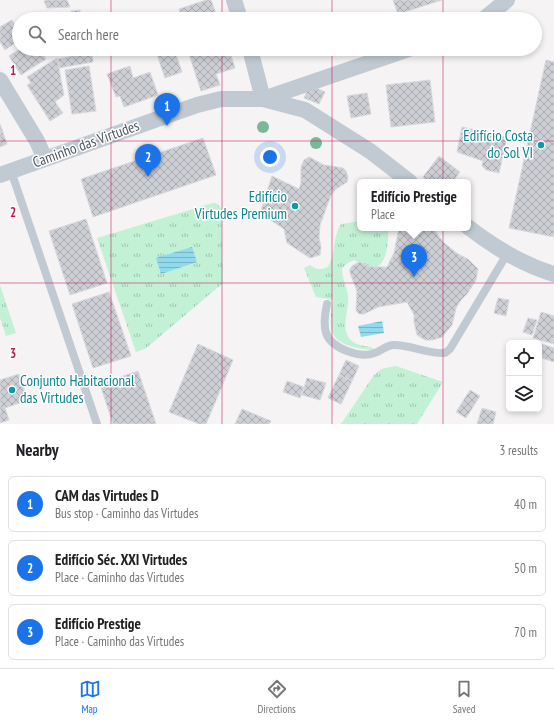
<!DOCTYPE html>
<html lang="en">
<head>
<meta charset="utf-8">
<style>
	:root { --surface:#fff; --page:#f6f6f6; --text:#202124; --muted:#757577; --line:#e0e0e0; --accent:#1a73e8 }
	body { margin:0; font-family:"PT Sans Narrow",sans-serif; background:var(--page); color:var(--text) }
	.controls { position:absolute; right:12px; bottom:12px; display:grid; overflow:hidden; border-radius:6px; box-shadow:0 2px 6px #0003 }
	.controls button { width:36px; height:36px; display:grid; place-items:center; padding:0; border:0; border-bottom:1px solid var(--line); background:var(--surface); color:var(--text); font:20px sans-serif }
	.you { position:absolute; left:270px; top:157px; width:14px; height:14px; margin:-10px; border:3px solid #fff; border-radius:50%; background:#1a73e8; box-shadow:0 0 0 6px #1a73e833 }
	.badge { display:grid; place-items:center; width:26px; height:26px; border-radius:50%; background:var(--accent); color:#fff; font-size:13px; font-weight:700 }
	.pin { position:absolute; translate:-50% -33px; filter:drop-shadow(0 1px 2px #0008) }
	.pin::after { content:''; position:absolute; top:21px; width:14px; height:12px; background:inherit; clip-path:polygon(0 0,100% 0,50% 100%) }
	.popup { position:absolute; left:357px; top:179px; width:114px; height:52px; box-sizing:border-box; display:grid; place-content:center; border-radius:6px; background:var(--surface); filter:drop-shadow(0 1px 3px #0005); font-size:13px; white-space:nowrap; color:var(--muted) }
	.popup b { font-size:15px; color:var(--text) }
	.popup::after { content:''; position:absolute; left:50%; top:100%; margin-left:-8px; border:8px solid transparent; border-top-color:var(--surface) }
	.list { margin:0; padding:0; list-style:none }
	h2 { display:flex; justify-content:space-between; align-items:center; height:52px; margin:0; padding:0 16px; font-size:17px }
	h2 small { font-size:13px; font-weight:400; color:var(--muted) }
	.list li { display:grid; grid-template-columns:26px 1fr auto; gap:12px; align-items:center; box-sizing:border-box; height:56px; margin:0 8px 8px; padding:0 8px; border:1px solid var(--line); border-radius:6px }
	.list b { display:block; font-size:15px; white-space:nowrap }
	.list p { margin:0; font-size:13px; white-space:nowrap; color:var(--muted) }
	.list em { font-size:13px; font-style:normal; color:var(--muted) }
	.icon { flex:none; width:22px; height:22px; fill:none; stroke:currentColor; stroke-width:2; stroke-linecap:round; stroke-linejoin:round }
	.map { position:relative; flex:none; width:554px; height:424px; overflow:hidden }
	.search { position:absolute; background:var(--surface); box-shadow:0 2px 6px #0003; left:12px; right:12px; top:12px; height:44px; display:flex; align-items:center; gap:10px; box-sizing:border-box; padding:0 14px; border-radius:22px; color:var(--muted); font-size:15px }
	.sheet { height:244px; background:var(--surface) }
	nav { display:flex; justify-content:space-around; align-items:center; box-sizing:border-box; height:56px; border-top:1px solid var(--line); background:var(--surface); font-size:11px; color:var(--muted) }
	nav a { display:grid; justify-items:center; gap:2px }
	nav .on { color:var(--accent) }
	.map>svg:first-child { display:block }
	.grass { fill:url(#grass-tufts) }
	.water { fill:url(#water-rules) }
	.building { fill:url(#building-cross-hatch); stroke:#d7d9de }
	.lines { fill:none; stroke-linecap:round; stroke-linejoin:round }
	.service { stroke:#c1cad2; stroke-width:8 }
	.minor { stroke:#c1cad2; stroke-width:16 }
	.tree { fill:#7bb799 }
	.grid { fill:none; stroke:#c2185b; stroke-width:1; stroke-opacity:0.55 }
	.culture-dot { fill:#0f9aa8; stroke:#fff; stroke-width:1.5 }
	.labels { text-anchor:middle; stroke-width:3; stroke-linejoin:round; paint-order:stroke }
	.culture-label { font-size:15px; fill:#0d838f; stroke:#fff; text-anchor:end }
	.street-label { font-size:15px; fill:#4a5661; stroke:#fff }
	.grid-label { font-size:13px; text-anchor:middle; font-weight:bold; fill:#c2185b; stroke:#fff; stroke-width:3; stroke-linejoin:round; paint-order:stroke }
</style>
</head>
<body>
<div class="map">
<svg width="554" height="424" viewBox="0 0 554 424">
	<defs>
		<pattern id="grass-tufts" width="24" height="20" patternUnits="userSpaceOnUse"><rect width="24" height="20" fill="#c3f1d5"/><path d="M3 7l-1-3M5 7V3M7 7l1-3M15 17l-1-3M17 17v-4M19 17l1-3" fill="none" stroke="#a0c6b0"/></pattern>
		<pattern id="water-rules" width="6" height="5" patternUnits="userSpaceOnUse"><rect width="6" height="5" fill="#90daee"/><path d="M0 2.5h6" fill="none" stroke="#78b4c4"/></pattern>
		<pattern id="building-cross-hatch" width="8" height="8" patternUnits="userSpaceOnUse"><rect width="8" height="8" fill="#cdcfd5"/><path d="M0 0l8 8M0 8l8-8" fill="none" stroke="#a8abb0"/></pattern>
	</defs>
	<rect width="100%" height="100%" fill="#f5f3f3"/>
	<path class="grass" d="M213,203H216L221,208L223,283L145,349L136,352L97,238Z
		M360,221V228H388C389,242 387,275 365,267C361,265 358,262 354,260L348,263L342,268C342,279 347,286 348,296C350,311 337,333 355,343C360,346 368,346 373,348V350C360,349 336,346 332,331C329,322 332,309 333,300L316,297L304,268L310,265C316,270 321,270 328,267C336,252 332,239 341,224Z
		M0,285L16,333L6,336L0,318Z
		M396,366L443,382L417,424H341L374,375L381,369Z"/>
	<path class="water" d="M192,247L197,262L161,274L156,258Z
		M382,321L384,333L361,337L358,326Z"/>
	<path class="building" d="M48,0H67L70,7L47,8L44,1Z
		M206,0H211L218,19H182L179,9Z
		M393,0H442L398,14Z
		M80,10L81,19H72L71,11Z
		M275,14L276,19H261Z
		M12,20L17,28L19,27V40L5,50L0,42V27Z
		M20,49H39L46,59L21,75L9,56Z
		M155,49H174L182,72L165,78Z
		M194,49H229L235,68L216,74L220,85L201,91L188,51Z
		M92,52L93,62L59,68L58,59Z
		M57,58L64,95L55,102L63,113L50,121L27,85L31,83L27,77Z
		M546,60L554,62V237L509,228Z
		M89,66L96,111L72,114L65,70Z
		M130,66L133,78L150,72L158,95L124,107L120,96L116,97L107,74Z
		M430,80L435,122L391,127L386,85Z
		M310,85L325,92L319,104L304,98Z
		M367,93L371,114L351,118L347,96Z
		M0,124L7,144L0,147Z
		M462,127L507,137L499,173L486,170L482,166L483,161L457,152Z
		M203,138L216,175L93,217L81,179Z
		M439,156L460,172L452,182H429L423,177Z
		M309,157L324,165L343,168L346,171L348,177L347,182L336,189L331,195L320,225L319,238L321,247L320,255L310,258L287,243L284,229L260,213L272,176L299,189L301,183V167L304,160Z
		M86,219L107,283L70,295L49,231Z
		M399,228H433L443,242L458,254L468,259L478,269L476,280L467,294L461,300L456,308L452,325L442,337L433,340H425L417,335L414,322V315L407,302L378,307L364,314H359L356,311L357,291L350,273V269L352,266L359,262L371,267H387L394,253Z
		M109,292L131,356L93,368L72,304Z
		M498,298L509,300L506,316L494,313Z
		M541,312L554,316V344L533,338Z
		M528,318L537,320L532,335L523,332Z
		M539,343L554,348V362L539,357Z
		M198,344L233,360L206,424H199L169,412Z
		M346,360L359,366L352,381L339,375Z
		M138,371L156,424H113L100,384Z
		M19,374L28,400L5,408L9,420L0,423V380Z
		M339,375L352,381L341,404L328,398Z
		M307,378L326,383L320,400L302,395Z
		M287,381L304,387L300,398L283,392Z
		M470,390L480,396L466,418L456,412Z
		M482,408L496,412L493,424H477Z
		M242,409L271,421L269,424H235Z"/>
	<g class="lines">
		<path class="service" d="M11,171L97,424
			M327,304C322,328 323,342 347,351C355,354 364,356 371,354C380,353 385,345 394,345C411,345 428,354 445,353L450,349L507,254"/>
		<path class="minor" d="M234,0L240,19
			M484,19L507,0
			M250,49L263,99
			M0,80L37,141L45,159
			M263,99L409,49
			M0,175L197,105L221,99H263L305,110L370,151L410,182
			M468,227C494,247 523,265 554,274"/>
	</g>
	<g class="tree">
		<circle cx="263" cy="127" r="6"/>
		<circle cx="316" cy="143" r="6"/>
	</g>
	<path class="grid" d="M111,0V19M222,0V19M332,0V19M443,0V19M111,49V424M222,49V424M332,49V424M443,49V424M0,141H554M0,283H554"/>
	<g class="culture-dot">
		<circle cx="541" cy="145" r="4"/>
		<circle cx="295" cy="206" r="4"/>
		<circle cx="12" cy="390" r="4"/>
	</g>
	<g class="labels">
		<g class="culture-label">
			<text x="533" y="141">Edifício Costa<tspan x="533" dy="17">do Sol VI</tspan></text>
			<text x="287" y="202">Edifício<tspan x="287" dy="17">Virtudes Premium</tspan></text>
			<text x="20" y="386" text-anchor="start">Conjunto Habitacional<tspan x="20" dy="17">das Virtudes</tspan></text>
		</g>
		<g class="street-label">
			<text transform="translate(86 144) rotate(-20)" y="5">Caminho das Virtudes</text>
		</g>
	</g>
	<g class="grid-label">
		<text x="13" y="75">1</text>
		<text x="13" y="217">2</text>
		<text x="13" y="358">3</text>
	</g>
</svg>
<div class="controls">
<button><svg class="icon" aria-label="locate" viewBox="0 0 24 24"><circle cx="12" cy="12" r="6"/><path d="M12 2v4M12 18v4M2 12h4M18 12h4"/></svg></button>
<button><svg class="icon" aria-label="layers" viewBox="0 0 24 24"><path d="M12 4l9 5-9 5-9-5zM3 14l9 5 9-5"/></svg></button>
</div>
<div class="you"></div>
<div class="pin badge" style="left:167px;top:126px">1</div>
<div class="pin badge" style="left:148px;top:177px">2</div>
<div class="pin badge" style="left:414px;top:277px">3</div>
<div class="popup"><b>Edifício Prestige</b>Place</div>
<div class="search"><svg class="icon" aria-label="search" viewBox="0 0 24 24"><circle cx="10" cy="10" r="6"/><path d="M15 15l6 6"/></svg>Search here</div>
</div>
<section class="sheet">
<h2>Nearby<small>3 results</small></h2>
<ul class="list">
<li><span class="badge">1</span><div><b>CAM das Virtudes D</b><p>Bus stop · Caminho das Virtudes</p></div><em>40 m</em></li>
<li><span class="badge">2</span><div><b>Edifício Séc. XXI Virtudes</b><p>Place · Caminho das Virtudes</p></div><em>50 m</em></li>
<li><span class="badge">3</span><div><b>Edifício Prestige</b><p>Place · Caminho das Virtudes</p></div><em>70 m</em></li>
</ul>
</section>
<nav>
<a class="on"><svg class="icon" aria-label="map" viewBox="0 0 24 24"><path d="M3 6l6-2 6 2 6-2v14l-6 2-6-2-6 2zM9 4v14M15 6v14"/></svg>Map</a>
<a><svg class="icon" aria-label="directions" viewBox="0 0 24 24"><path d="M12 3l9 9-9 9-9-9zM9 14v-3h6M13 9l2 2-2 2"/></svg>Directions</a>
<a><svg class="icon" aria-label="saved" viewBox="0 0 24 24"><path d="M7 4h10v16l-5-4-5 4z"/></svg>Saved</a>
</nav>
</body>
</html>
